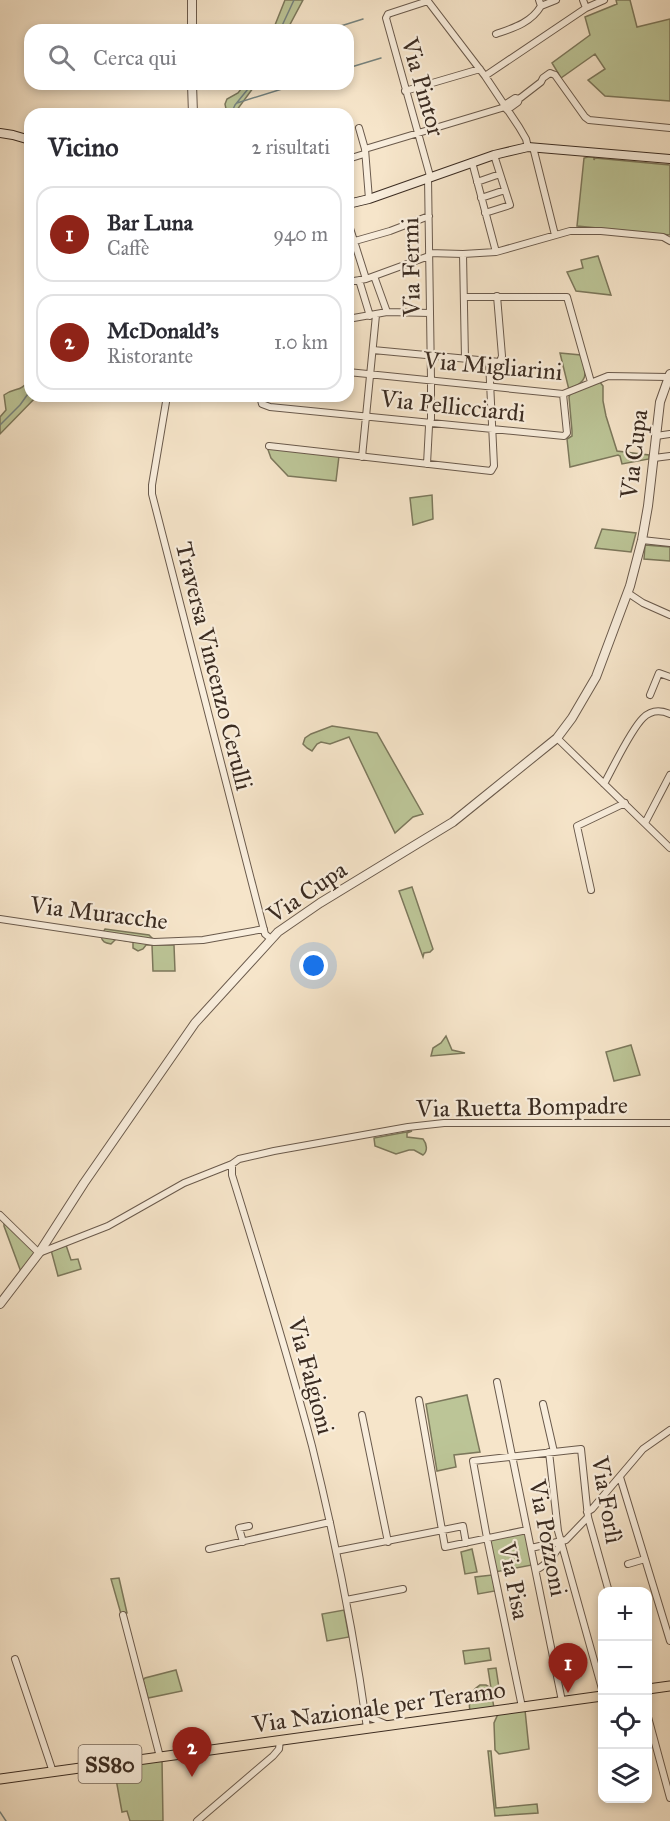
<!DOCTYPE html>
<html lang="it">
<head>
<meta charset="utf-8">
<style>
	:root { --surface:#fff; --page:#f2f2f3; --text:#2b2b33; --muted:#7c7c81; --line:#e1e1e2; --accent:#8f2418 }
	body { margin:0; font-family:"IM FELL Great Primer",serif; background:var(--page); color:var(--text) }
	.controls { position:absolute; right:18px; bottom:18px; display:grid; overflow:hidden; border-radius:12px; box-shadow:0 3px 9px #0003 }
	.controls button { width:54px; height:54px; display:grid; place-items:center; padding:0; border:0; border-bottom:2px solid var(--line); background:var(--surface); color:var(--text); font:30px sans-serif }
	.you { position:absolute; left:314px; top:966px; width:21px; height:21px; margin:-15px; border:4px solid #fff; border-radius:50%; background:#1a73e8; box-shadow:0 0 0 9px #1a73e833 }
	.badge { display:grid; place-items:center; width:39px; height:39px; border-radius:50%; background:var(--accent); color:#fff; font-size:20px; font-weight:700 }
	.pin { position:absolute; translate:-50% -50px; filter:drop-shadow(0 2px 3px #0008) }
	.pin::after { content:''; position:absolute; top:32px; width:21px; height:18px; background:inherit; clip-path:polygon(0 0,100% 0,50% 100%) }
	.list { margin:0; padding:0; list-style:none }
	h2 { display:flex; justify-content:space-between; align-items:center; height:78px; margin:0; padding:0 24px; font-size:26px }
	h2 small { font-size:20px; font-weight:400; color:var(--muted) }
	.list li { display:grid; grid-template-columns:39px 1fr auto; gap:18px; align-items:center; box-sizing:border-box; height:96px; margin:0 12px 12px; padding:0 12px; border:2px solid var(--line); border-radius:18px }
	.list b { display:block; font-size:22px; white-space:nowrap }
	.list p { margin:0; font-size:20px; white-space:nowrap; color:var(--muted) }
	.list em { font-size:20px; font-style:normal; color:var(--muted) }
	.icon { flex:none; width:33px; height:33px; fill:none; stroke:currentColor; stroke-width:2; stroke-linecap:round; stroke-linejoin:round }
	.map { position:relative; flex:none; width:670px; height:1821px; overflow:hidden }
	.search { position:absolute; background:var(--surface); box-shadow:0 3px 9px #0003; left:24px; top:24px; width:330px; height:66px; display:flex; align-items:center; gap:15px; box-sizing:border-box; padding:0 21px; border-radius:18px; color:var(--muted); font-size:22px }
	.panel { position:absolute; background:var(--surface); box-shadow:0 3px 9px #0003; left:24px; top:108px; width:330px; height:294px; border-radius:18px }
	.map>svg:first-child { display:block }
	.green { fill:#bcc597; stroke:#7c785c; stroke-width:1.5 }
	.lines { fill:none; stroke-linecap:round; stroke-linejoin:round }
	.stream { stroke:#76837f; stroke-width:1.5 }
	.minor-casing { stroke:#6a5a4c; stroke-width:8 }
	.tertiary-casing { stroke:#6a5a4c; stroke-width:10 }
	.secondary-casing { stroke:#3b2c22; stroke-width:10 }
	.primary-casing { stroke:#3b2c22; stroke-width:11 }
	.minor { stroke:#f9eedd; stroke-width:6 }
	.tertiary { stroke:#f9eedd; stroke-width:8 }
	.secondary { stroke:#f9eedd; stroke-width:8 }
	.primary { stroke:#f6e5ca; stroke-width:9 }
	.labels { text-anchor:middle; stroke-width:4.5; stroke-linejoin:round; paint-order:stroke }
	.shield { fill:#f9eedd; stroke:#74665a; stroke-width:1.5 }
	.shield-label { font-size:22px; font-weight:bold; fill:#3b2c22 }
	.street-label { font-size:24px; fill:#3b2c22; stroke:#f9eedd }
</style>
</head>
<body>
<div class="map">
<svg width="670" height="1821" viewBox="0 0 670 1821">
	<rect width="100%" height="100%" fill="#f6e5ca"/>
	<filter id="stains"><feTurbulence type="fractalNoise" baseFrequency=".00333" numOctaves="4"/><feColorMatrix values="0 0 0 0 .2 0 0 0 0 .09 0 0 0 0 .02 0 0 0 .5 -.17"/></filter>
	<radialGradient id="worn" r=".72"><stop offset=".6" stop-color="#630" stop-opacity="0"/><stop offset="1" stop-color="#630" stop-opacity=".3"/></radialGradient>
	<path class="green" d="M285,0H303L287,30H273Z
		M616,0H630L637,27L670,19V101L605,96L588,80L605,69L595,54L561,78L552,63L590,35L585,17L617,4Z
		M245,84H256L234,114H227L225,104L227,99L238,93Z
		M588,157H594V160L595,158L670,165V235L577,226L584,158Z
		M598,256L611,295L576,291L567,272L583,268L581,260Z
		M560,353L581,355C586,374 590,380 569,390Z
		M30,377V396H37L0,434V417L6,410L4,395C16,386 21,394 30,377Z
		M599,381L603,386V401L606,416L617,451L649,455V459L622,464L620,456L618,455L570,467L567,439L572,436V431L569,397L570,394Z
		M267,447L339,456L336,481L288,476L271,458Z
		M432,495L433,519L413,525L410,498Z
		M602,529L636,533L631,552L595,548Z
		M645,545L670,547V561L644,559Z
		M332,726L377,733L423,814L413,817L395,833L349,737L330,744L321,742L317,744L312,751L307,748L303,744L305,738L311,734Z
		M412,887L433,949L430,952L424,953L423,957L399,891Z
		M105,929L149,935L153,939V945H174L175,971H153L152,945H146L143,949L138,951L133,948V942L116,939L111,944C105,943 102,942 101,936Z
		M446,1036L452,1050L465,1053L431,1056L433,1048L441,1043Z
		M631,1045L640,1075L614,1081L606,1052Z
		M412,1131L407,1133V1137L423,1139C427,1144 428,1151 423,1155L414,1150H409L396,1154L375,1146L374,1138Z
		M4,1222L36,1253L21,1272L4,1226Z
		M66,1245L71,1260L78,1259L81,1269L58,1276L51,1250Z
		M467,1395L480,1452L454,1455L456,1467L437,1471L426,1404Z
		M525,1532L532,1565L495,1572L488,1540Z
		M472,1549L477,1572L465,1574L461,1552Z
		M492,1575L495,1591L478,1594L475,1577Z
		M119,1578L127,1613L121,1614L111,1579Z
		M344,1610L349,1637L327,1641L322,1614Z
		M489,1648L491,1660L465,1664L463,1651Z
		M496,1668L499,1688L491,1690L494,1708L470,1711C468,1700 470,1691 480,1685H486L491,1688L488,1669Z
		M176,1670L182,1691L148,1698L143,1680L145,1678Z
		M525,1710L529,1749L499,1754L495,1750L494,1723L498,1714Z
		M488,1751H491L496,1808L537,1804L538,1813L495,1816Z
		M162,1760L163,1821H130L127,1811L122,1812L114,1768Z"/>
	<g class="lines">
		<path class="stream" d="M280,30L294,0
			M328,30L363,19
			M348,68L381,58
			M237,103L298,84
			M231,114L235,105L252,84
			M0,425L20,405L30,391
			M0,1812L6,1821"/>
		<defs>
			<path id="minor" d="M427,0L485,76L519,127L526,139L528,147
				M583,0L586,8L604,0
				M428,1L388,14L386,18L430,176
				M541,6L556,0
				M496,34C513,28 531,23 541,6L539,0
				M555,75L585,117L589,120L670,128
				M485,76L586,8
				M405,91L480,69
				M504,105L515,98L519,99
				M507,110L518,102L519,99L541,82L543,78L550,73L555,75
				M359,128L365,149L369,199
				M533,147L555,235
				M365,149L505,107
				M348,159L364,154
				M472,162L496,252
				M477,182L500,174
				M481,198L505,190
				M485,213L510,205L494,155
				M348,222L366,279
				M348,243L390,231L429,216
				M429,253L463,254L496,252L570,231H601L663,237L670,241
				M463,254L465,359
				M374,276L387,312
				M359,280L370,316
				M348,282L366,279L429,256
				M464,297H567L591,382
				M348,319L387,312L430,313
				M373,350L500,362L502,356L497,296
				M348,372L563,394L608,376L668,377
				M167,396L152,485V494L265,934L271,939
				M260,396L262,404L270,407L564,436L567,433L563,394
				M656,436L670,434
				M269,446L491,471L494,466L489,361
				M362,457L376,315
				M654,458L670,456
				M427,464L429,426L431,419V380L428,177
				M642,540L670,543
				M628,593L643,603L670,615
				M650,695L659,673L670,677
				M557,738L670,848
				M604,784C614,766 630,731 643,718C651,710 661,710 670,714
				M645,823L670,775
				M591,890L577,826L625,803
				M0,919L154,942L203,940L264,929
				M232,1164V1175C260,1265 288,1355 312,1446C335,1539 354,1633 367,1728
				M0,1215L39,1253L108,1226L184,1183L232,1164L239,1159L274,1151L408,1127L444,1123H670
				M497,1382L562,1701
				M419,1400L445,1547L527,1530
				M543,1404L554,1452
				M362,1415L388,1542
				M549,1452L558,1531L602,1689
				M620,1477L670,1641
				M587,1512L592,1509L643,1449L670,1430
				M243,1542L239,1528L249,1526
				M531,1548L566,1540L588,1517
				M209,1549L330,1522
				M336,1551L463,1526L466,1543
				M628,1564L645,1559
				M536,1570C546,1565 557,1553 561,1542
				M346,1600L403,1589
				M123,1615L160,1757
				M15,1659L53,1772
				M522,1707L487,1538L473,1461L581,1449L588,1517L609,1592
				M367,1712L371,1718L388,1725
				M648,1717L670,1798
				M197,1821L273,1756L279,1749L280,1740"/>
			<path id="tertiary" d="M192,0V30
				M192,84L193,114
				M0,1304L39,1253L84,1183L195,1023L278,932L320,903L453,822L557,738L572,718L596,677L630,586L642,540L648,506L660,402L670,374"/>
			<path id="secondary" d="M0,133L13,135L30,140
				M348,204L369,199L494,155L528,147L670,159"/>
			<path id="primary" d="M648,1689L670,1686
				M0,1779L602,1696"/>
		</defs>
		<use href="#minor" class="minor-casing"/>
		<use href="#tertiary" class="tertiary-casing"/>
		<use href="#secondary" class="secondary-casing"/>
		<use href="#primary" class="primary-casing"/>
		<use href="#minor" class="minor"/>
		<use href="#tertiary" class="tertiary"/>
		<use href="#secondary" class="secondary"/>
		<use href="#primary" class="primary"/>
	</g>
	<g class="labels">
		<rect class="shield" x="78.5" y="1745" width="63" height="38" rx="4.5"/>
		<g class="shield-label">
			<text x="110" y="1772">SS80</text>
		</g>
		<g class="street-label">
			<text transform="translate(423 87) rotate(74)" y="8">Via Pintor</text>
			<text transform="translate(411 267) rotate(-91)" y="8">Via Fermi</text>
			<text transform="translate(493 366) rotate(5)" y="8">Via Migliarini</text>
			<text transform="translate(453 406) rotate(6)" y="8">Via Pellicciardi</text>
			<text transform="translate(634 454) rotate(-83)" y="8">Via Cupa</text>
			<text transform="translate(214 666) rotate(76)" y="8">Traversa Vincenzo Cerulli</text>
			<text transform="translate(307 892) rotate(-34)" y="8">Via Cupa</text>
			<text transform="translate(99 913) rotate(7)" y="8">Via Muracche</text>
			<text transform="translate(522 1107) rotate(-1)" y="8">Via Ruetta Bompadre</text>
			<text transform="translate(311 1376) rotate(75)" y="8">Via Falgioni</text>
			<text transform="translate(607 1500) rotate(80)" y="8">Via Forlì</text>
			<text transform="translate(548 1538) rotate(79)" y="8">Via Pozzoni</text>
			<text transform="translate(514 1581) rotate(79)" y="8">Via Pisa</text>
			<text transform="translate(379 1707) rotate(-8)" y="8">Via Nazionale per Teramo</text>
		</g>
	</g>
	<rect width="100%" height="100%" filter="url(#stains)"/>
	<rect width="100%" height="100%" fill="url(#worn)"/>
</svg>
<div class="controls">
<button>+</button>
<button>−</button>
<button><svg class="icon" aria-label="locate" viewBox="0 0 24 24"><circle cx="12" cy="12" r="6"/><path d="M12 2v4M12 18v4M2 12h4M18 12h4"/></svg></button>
<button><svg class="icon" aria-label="layers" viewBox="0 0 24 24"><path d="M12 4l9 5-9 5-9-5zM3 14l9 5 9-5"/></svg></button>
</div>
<div class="you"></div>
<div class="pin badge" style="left:568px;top:1693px">1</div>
<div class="pin badge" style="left:192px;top:1777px">2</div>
<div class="search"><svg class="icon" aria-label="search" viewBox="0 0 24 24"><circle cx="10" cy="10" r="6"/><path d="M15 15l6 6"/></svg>Cerca qui</div>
<section class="panel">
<h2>Vicino<small>2 risultati</small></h2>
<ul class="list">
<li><span class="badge">1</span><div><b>Bar Luna</b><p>Caffè</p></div><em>940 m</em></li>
<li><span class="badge">2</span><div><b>McDonald's</b><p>Ristorante</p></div><em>1.0 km</em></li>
</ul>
</section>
</div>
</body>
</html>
